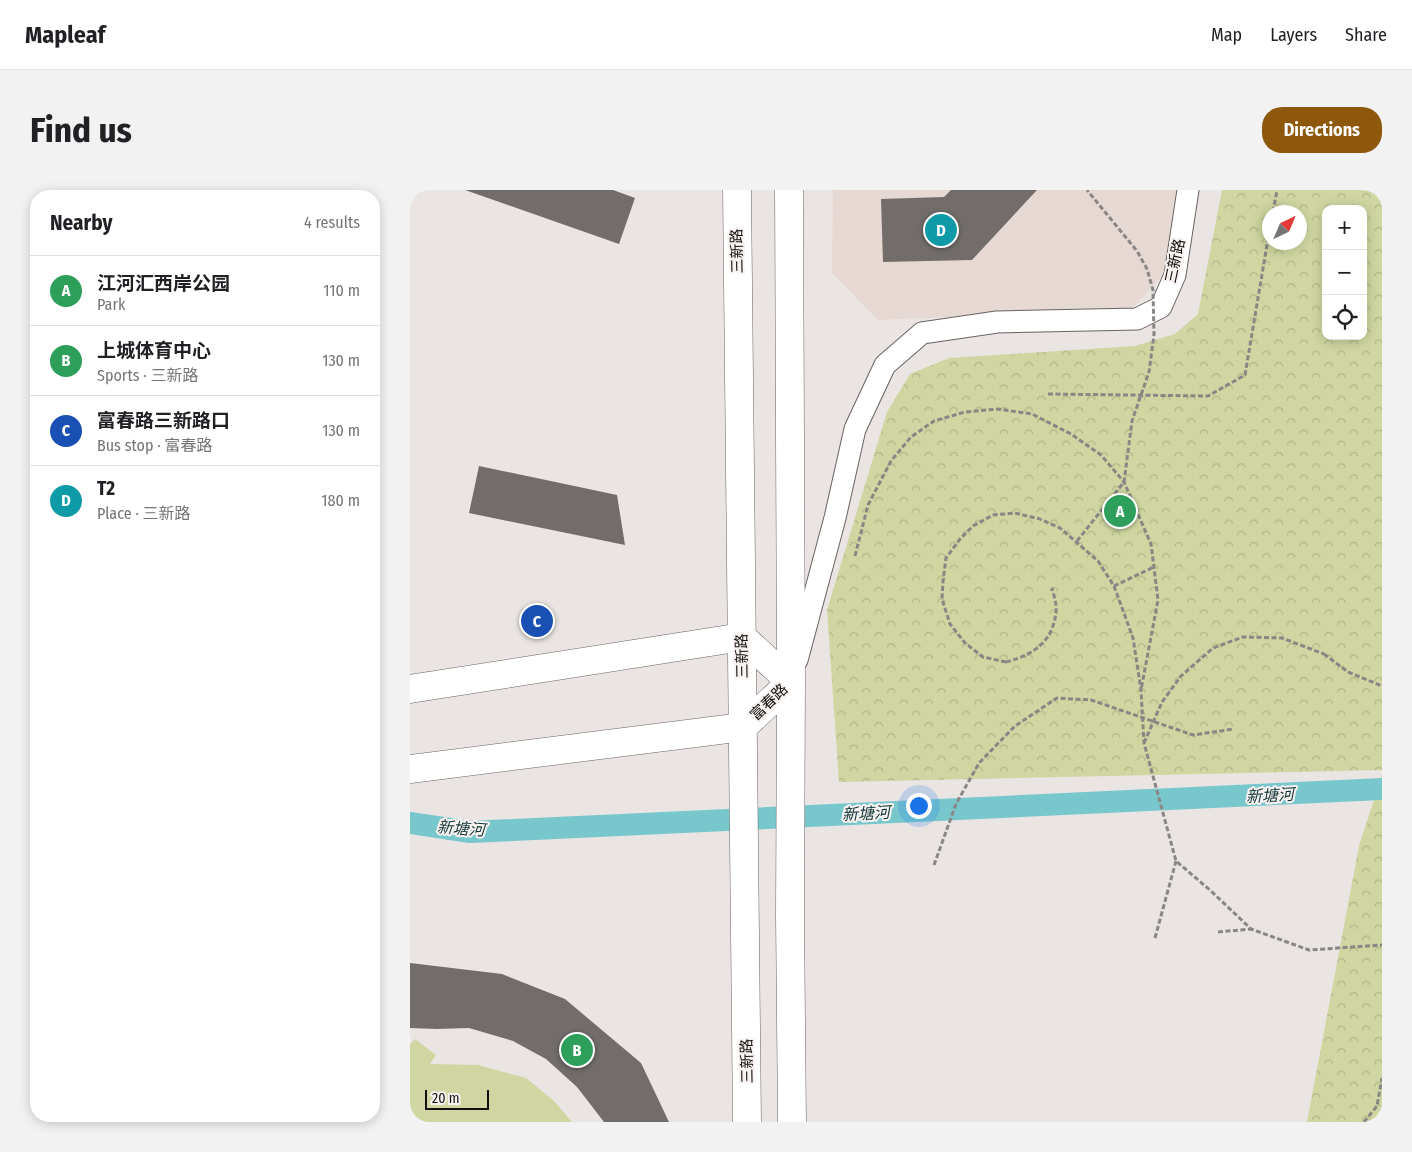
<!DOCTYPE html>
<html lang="en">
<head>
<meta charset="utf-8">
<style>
	:root { --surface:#fff; --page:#f2f2f2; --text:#202124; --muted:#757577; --line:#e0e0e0; --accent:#8e580c }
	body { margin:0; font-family:"Fira Sans Condensed","Noto Sans SC",sans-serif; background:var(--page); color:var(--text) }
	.controls { position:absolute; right:15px; top:15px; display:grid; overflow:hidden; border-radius:10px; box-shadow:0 2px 12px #0003 }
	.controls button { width:45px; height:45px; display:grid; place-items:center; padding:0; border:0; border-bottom:1px solid var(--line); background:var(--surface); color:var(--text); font:25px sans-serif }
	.compass { position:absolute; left:852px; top:15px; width:45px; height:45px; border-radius:50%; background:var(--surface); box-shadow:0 2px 12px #0003; rotate:44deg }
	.scale { position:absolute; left:15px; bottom:12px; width:64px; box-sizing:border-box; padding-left:5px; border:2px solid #110f0f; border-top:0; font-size:14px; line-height:18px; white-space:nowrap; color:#110f0f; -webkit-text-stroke:4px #f8f2f0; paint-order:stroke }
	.you { position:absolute; left:508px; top:615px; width:18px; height:18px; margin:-12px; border:4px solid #fff; border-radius:50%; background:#1a73e8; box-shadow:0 0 0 8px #1a73e833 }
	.badge { display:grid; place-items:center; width:32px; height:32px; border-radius:50%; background:var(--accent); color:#fff; font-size:16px; font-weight:700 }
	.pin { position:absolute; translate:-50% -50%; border:2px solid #fff; box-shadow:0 1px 5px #0006 }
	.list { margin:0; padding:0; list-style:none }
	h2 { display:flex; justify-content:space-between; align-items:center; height:65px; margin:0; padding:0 20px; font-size:21px }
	h2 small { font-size:16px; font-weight:400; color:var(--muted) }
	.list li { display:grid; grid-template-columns:32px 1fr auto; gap:15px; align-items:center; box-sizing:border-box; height:70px; padding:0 20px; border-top:1px solid var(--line) }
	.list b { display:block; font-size:19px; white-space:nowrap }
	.list p { margin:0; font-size:16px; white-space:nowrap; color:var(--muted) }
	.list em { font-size:16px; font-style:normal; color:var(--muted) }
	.icon { flex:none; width:28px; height:28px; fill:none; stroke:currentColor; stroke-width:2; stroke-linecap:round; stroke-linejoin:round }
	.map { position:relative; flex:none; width:972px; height:932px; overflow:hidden; border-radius:20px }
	header { display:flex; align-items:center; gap:30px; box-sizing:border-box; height:70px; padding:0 25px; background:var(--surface); border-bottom:1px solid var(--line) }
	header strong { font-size:24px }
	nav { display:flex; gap:28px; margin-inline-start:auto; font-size:18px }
	.intro { display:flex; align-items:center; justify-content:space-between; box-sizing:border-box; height:120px; padding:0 30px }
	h1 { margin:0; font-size:35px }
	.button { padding:12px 22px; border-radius:20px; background:var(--accent); color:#fff; font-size:18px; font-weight:700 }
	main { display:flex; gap:30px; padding:0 30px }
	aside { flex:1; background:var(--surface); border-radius:20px; box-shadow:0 2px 12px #0003 }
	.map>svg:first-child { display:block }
	.built { fill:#e6d8d3 }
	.forest { fill:url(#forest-crowns); fill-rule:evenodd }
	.pitch { fill:#cfd6a1 }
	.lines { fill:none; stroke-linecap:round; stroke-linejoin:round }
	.canal { stroke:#78c7cd; stroke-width:22 }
	.building { fill:#726d6b }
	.street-casing { stroke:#686361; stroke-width:23 }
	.secondary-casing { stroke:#686361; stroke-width:29 }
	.path { stroke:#898685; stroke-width:3; stroke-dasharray:5 2.5; stroke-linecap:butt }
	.street { stroke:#fff; stroke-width:21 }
	.secondary { stroke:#fff; stroke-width:28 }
	.path-bridge { stroke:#898685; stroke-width:3; stroke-dasharray:5 2.5; stroke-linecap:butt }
	.labels { text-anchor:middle; stroke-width:4; stroke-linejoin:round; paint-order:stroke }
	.street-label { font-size:15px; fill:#110f0f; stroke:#f8f2f0 }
	.water-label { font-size:16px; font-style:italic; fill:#0f3739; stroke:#f8f2f0 }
</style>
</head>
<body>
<header>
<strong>Mapleaf</strong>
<nav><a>Map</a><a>Layers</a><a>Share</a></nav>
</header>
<div class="intro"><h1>Find us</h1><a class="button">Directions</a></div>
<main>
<aside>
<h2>Nearby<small>4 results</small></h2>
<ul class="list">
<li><span class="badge" style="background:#2e9e5b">A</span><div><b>江河汇西岸公园</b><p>Park</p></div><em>110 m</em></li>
<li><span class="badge" style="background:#2e9e5b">B</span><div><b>上城体育中心</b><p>Sports · 三新路</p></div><em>130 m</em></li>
<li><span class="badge" style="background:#1a4fb4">C</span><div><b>富春路三新路口</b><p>Bus stop · 富春路</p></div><em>130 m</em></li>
<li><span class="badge" style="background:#0f9aa8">D</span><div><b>T2</b><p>Place · 三新路</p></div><em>180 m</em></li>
</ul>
</aside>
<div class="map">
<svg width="972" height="932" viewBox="0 0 972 932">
	<defs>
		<pattern id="forest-crowns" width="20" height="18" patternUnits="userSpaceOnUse" patternTransform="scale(1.25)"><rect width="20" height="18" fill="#cfd6a1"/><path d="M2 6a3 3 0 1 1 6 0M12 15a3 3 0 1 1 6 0" fill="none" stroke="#b1b689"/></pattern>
	</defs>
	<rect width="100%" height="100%" fill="#eae5e3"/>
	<path class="built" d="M423,0H769L756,81L722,119L468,130L422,83Z"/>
	<path class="forest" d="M812,0H972V580L429,592L417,420L477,222L500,184L539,168L725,156L765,144L788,124ZM916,19H953V146H916ZM859,22H889V52H859Z
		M972,585V932H897L949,656Z"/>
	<path class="pitch" d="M5,849L26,865L20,874L68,875L116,888L144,911L162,932H0V854Z"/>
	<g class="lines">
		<path class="canal" d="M0,633L60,642L972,599"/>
	</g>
	<path class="building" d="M55,0H203L225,8L209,54Z
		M541,0H627L562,70L473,72L471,9L534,7Z
		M69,276L207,305L215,355L59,323Z
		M0,773L92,784L155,809L231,873L259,932H194L167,897L136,869L103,851L59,838L27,839L0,838Z"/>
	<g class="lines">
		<defs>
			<path id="street" d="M387,470L425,328L445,239L475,175L512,143L587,132L727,129L751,117L765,85L778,0"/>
			<path id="secondary" d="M327,0L337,932
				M379,0L381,492L380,726L382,932
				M332,447L381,492
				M0,499L332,447
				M0,579L333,537L381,492"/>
		</defs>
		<use href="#street" class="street-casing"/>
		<use href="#secondary" class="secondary-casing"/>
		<path class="path" d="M863,22L867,0
			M638,204L798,206L835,185L859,43
			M445,366L458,315L481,271L501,247L524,231L555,222L588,219L622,224L661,244L691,265L714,292L741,354L748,410L731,500
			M704,396L744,377
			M914,464L938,482L972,496
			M596,472C623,465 643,452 646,422C647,415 644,406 642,398
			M524,675L546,614L569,573L605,536L647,508L681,510L783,545L824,539
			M808,742L841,739
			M745,748L766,671
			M954,932L967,916L972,888"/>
		<use href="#street" class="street"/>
		<use href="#secondary" class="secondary"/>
		<path class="path-bridge" d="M667,351L714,292L722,231L739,182L744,145L743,100L737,79L727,61L677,0
			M596,472L573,467L555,453L540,434L532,409L533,391L536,368L550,349L563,336L583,325L605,323L630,329L650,338L688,371L704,396L723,448L731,500L734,553L766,671L801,701L841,739L899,760L972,755
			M734,553L752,512L771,486L803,458L833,447L872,448L914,464"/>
	</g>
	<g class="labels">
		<g class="street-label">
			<text transform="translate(327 61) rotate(-91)" y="5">三新路</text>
			<text transform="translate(765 71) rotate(-78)" y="5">三新路</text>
			<text transform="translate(332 466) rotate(-91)" y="5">三新路</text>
			<text transform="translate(359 512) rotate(-44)" y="5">富春路</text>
			<text transform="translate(337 871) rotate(-91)" y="5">三新路</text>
		</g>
		<g class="water-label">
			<text transform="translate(860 605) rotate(-3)" y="6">新塘河</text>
			<text transform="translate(456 623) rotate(-3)" y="6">新塘河</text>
			<text transform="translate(51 638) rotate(4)" y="6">新塘河</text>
		</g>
	</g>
</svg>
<div class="controls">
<button>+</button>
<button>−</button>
<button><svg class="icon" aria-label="locate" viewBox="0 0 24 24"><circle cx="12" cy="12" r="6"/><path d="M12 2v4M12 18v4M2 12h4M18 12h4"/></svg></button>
</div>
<svg class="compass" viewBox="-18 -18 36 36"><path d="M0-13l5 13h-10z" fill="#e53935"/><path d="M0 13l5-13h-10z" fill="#757577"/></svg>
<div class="scale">20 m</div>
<div class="you"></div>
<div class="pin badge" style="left:710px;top:321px;background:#2e9e5b">A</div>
<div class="pin badge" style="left:167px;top:860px;background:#2e9e5b">B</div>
<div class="pin badge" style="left:127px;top:431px;background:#1a4fb4">C</div>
<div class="pin badge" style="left:531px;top:40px;background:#0f9aa8">D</div>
</div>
</main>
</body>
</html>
